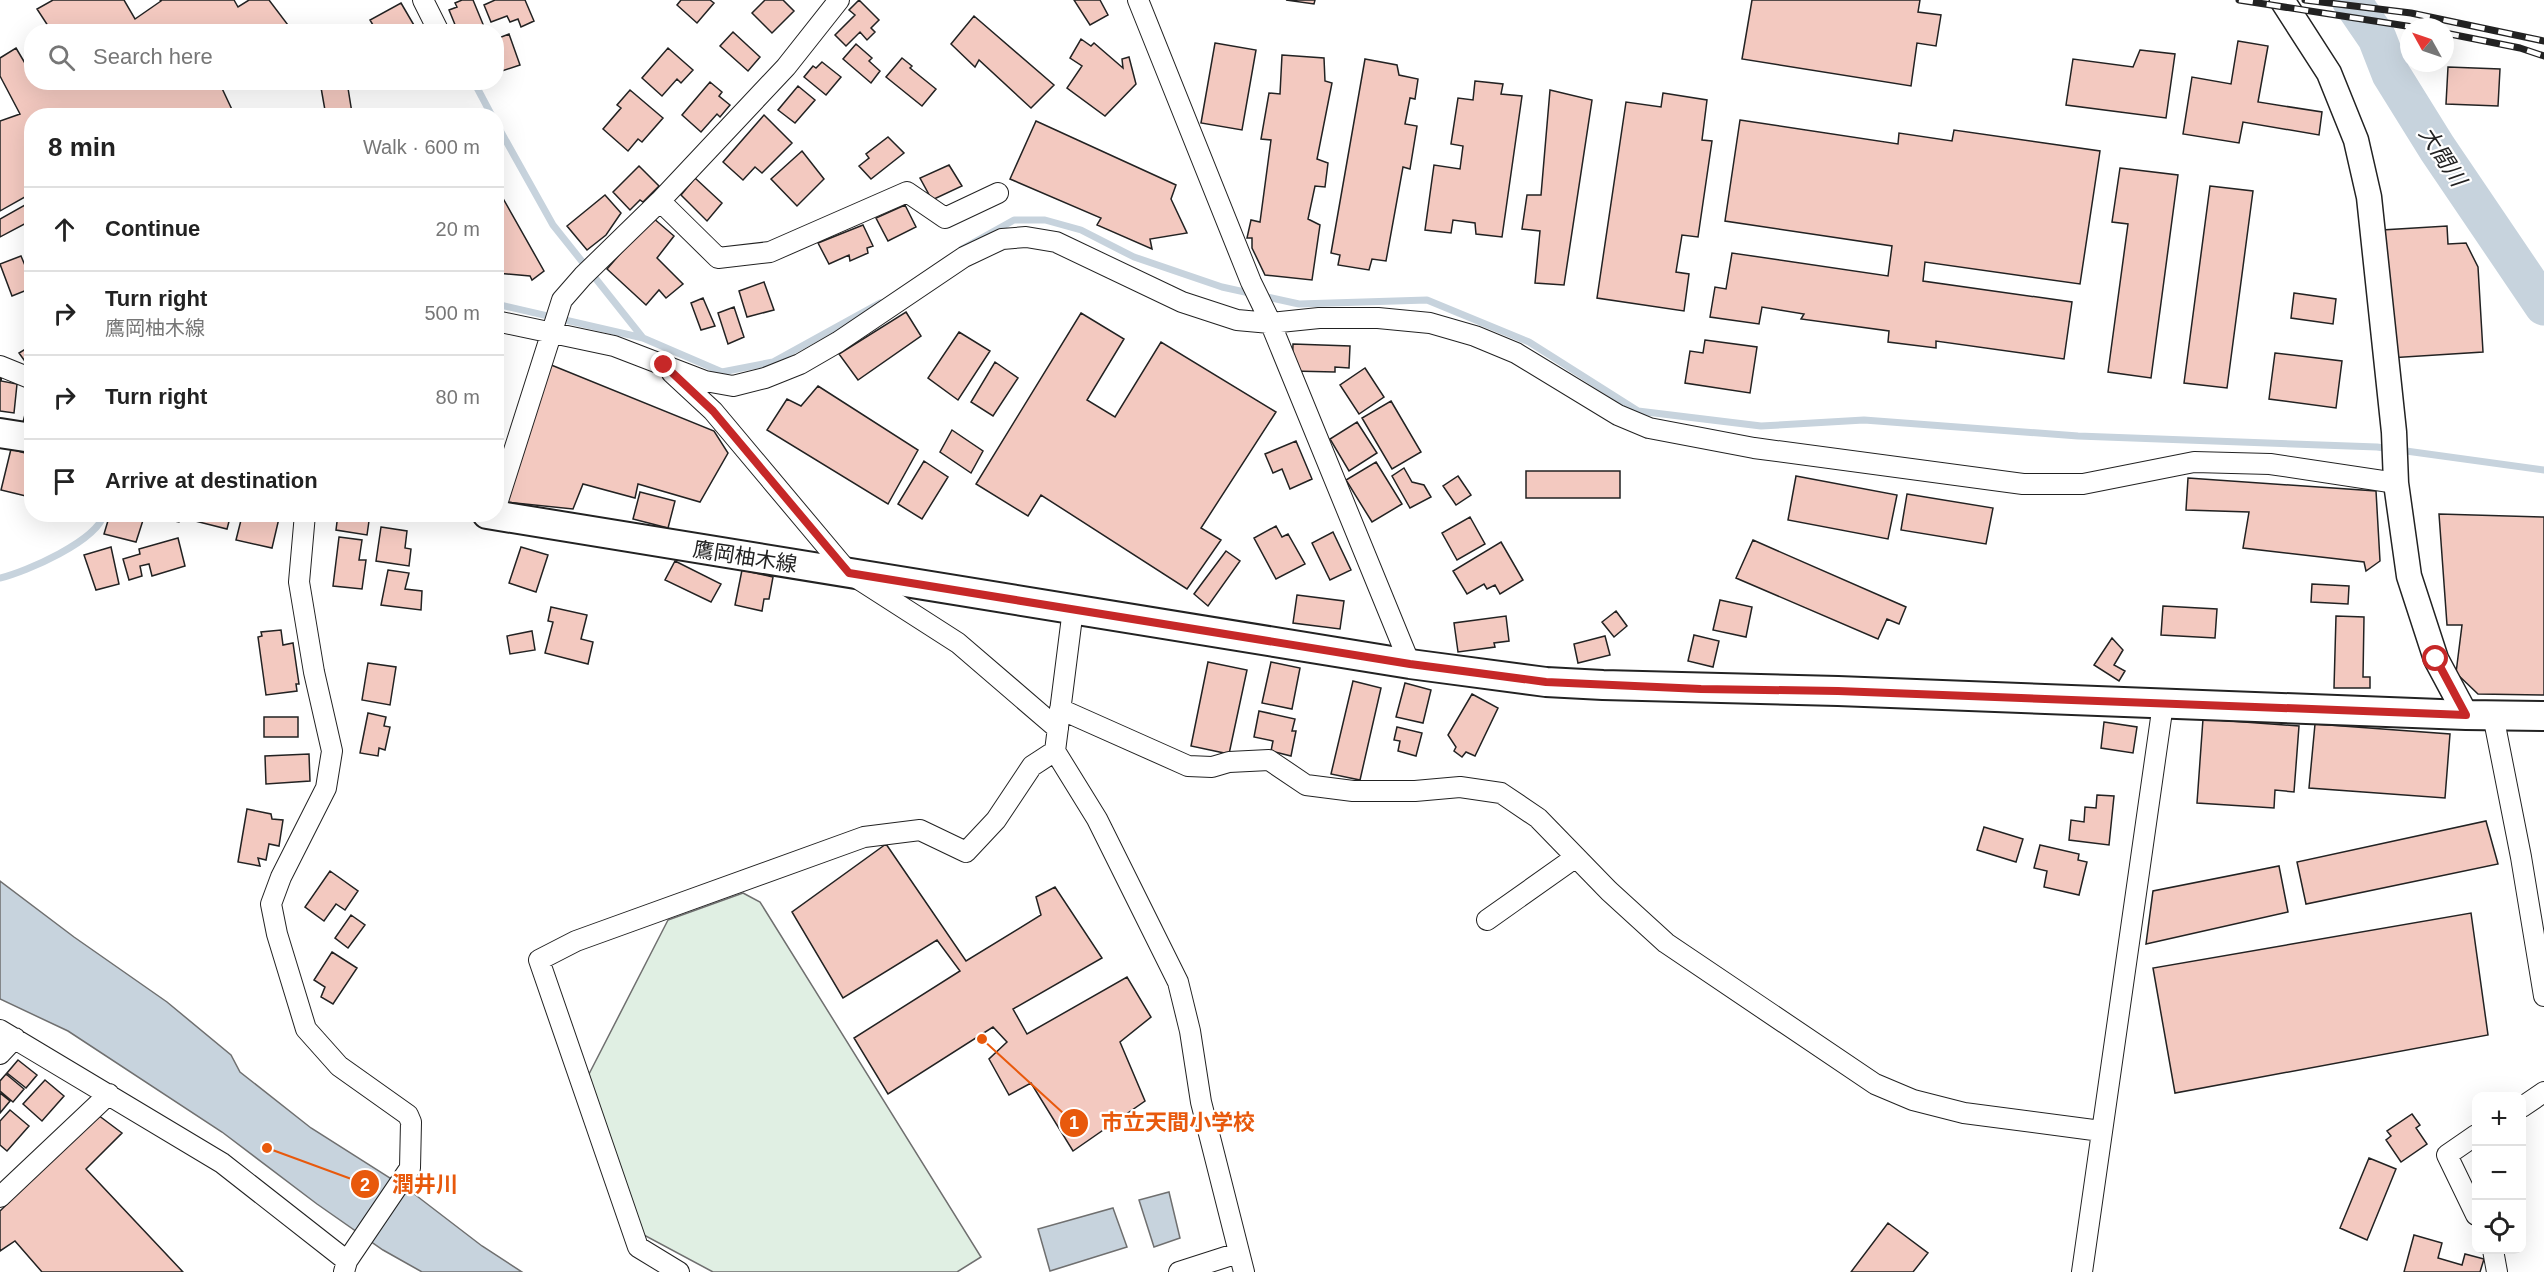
<!DOCTYPE html>
<html lang="en">
<head>
<meta charset="utf-8">
<style>
	:root { --surface:#fff; --page:#f6f6f6; --text:#222; --muted:#767676; --line:#e0e0e0 }
	body { margin:0; font-family:Helvetica,"Noto Sans JP",sans-serif; background:var(--page); color:var(--text) }
	.controls { position:absolute; right:18px; bottom:18px; display:grid; overflow:hidden; border-radius:12px; box-shadow:0 6px 24px #0002 }
	.controls button { width:54px; height:54px; display:grid; place-items:center; padding:0; border:0; border-bottom:2px solid var(--line); background:var(--surface); color:var(--text); font:30px sans-serif }
	.compass { position:absolute; left:2400px; top:18px; width:54px; height:54px; border-radius:50%; background:var(--surface); box-shadow:0 6px 24px #0002; rotate:310deg }
	.stop { position:absolute; width:18px; height:18px; margin:-14px; border:4px solid #c62828; border-radius:50%; background:#fff }
	.stop.end { background:#c62828; border-color:#fff; box-shadow:0 2px 6px #0008 }
	.list { margin:0; padding:0; list-style:none }
	h2 { display:flex; justify-content:space-between; align-items:center; height:78px; margin:0; padding:0 24px; font-size:26px }
	h2 small { font-size:20px; font-weight:400; color:var(--muted) }
	.list li { display:grid; grid-template-columns:39px 1fr auto; gap:18px; align-items:center; box-sizing:border-box; height:84px; padding:0 24px; border-top:2px solid var(--line) }
	.list b { display:block; font-size:22px; white-space:nowrap }
	.list p { margin:0; font-size:20px; white-space:nowrap; color:var(--muted) }
	.list em { font-size:20px; font-style:normal; color:var(--muted) }
	.icon { flex:none; width:33px; height:33px; fill:none; stroke:currentColor; stroke-width:2; stroke-linecap:round; stroke-linejoin:round }
	.map { position:relative; flex:none; width:2544px; height:1272px; overflow:hidden }
	.search { position:absolute; background:var(--surface); box-shadow:0 6px 24px #0002; left:24px; top:24px; width:480px; height:66px; display:flex; align-items:center; gap:15px; box-sizing:border-box; padding:0 21px; border-radius:24px; color:var(--muted); font-size:22px }
	.panel { position:absolute; background:var(--surface); box-shadow:0 6px 24px #0002; left:24px; top:108px; width:480px; height:414px; border-radius:24px }
	.map>svg:first-child { display:block }
	.green { fill:#e0efe3; stroke:#6f6f6f; stroke-width:1.5 }
	.water { fill:#c7d3dd; stroke:#6f6f6f; stroke-width:1.5 }
	.lines { fill:none; stroke-linecap:round; stroke-linejoin:round }
	.stream { stroke:#c7d3dd; stroke-width:7 }
	.river { stroke:#c7d3dd; stroke-width:39 }
	.building { fill:#f3c9c0; stroke:#222; stroke-width:1.5 }
	.minor-casing { stroke:#222; stroke-width:22 }
	.tertiary-casing { stroke:#222; stroke-width:27 }
	.secondary-casing { stroke:#222; stroke-width:32 }
	.minor { stroke:#fff; stroke-width:20 }
	.tertiary { stroke:#fff; stroke-width:24 }
	.secondary { stroke:#fff; stroke-width:28 }
	.rail-casing { stroke:#222; stroke-width:7 }
	.rail { stroke:#fff; stroke-width:4.5; stroke-dasharray:14; stroke-linecap:butt }
	.route { stroke:#c62828; stroke-width:8 }
	.labels { text-anchor:middle; stroke-width:4.5; stroke-linejoin:round; paint-order:stroke }
	.street-label { font-size:21px; fill:#222; stroke:#fff }
	.water-label { font-size:22px; font-style:italic; fill:#222; stroke:#fff }
	.leader { fill:none; stroke:#e8590c; stroke-width:2 }
	.callout-dot { fill:#e8590c; stroke:#fff; stroke-width:2 }
	.mark-label { font-size:18px; text-anchor:middle; font-weight:bold; fill:#fff }
	.callout-label { font-size:22px; text-anchor:middle; font-weight:bold; fill:#e8590c; stroke:#fff; stroke-width:4.5; stroke-linejoin:round; paint-order:stroke }
</style>
</head>
<body>
<div class="map">
<svg width="2544" height="1272" viewBox="0 0 2544 1272">
	<rect width="100%" height="100%" fill="#fff"/>
	<path class="green" d="M743,893L760,902L981,1257L957,1272H713L642,1234L588,1076L668,920Z"/>
	<path class="water" d="M0,881L74,937L167,1002L231,1055L240,1072L311,1128L409,1190L482,1246L522,1272H422L383,1250L317,1204L222,1132L68,1031L0,999Z
		M1169,1192L1180,1238L1154,1247L1139,1200Z
		M1113,1208L1127,1247L1050,1271L1038,1229Z"/>
	<g class="lines">
		<path class="stream" d="M474,82L492,116
			M496,123L553,225L643,338
			M962,249L1014,220H1045L1081,230L1134,257L1222,287L1299,304L1427,300L1529,342L1638,411L1761,426L1864,420L2078,436L2377,447L2544,470
			M496,304L643,338L722,372L773,362L880,303
			M0,578C26,572 97,541 104,514"/>
		<path class="river" d="M2351,0L2377,38L2391,74L2437,148L2544,306"/>
	</g>
	<path class="building" d="M53,0H124L135,19L161,1L160,0H234L238,7L249,0H269L288,25L279,32H52L37,9Z
		M462,0H473L485,29L458,32L449,10L457,7L455,3Z
		M495,0H525L534,21L521,27L518,19L510,22L507,16L491,22L484,5Z
		M681,0H710L714,3L697,23L677,5Z
		M765,0H783L794,11L772,33L752,13Z
		M859,0L879,20L871,28L875,32L867,40L860,32L846,46L835,35L855,15L849,10Z
		M1074,0H1100L1108,15L1090,25Z
		M1286,0H1315L1314,4Z
		M1752,0H1920L1918,12L1941,15L1936,46L1917,43L1911,86L1742,59Z
		M401,3L418,32H377L370,20Z
		M974,16L1054,85L1031,108L979,60L975,67L951,44Z
		M733,32L760,57L748,71L720,46Z
		M509,34L520,65L496,73V39Z
		M1081,39L1091,46L1094,43L1123,68L1122,59L1129,57L1136,84L1105,116L1067,88L1082,66L1070,58Z
		M2238,41L2268,46L2258,102L2322,112L2319,135L2243,122L2239,143L2183,134L2192,77L2231,84Z
		M1215,43L1256,50L1242,130L1201,123Z
		M856,44L872,58L869,61L880,71L871,83L843,59Z
		M16,48L32,75V82H219L235,116H32V193L0,211V121L20,114L0,76V58Z
		M668,48L693,70L681,83L677,79L662,96L642,78Z
		M2140,50L2175,54L2166,118L2066,105L2073,59L2133,67Z
		M1282,55L1324,58L1325,81L1332,83L1317,159L1328,163L1325,187L1315,186L1308,219L1320,225L1312,280L1265,275L1252,248V238H1247L1251,220L1260,222L1271,140L1261,139L1269,93L1280,94Z
		M902,58L912,66L910,68L936,89L922,106L886,77Z
		M1365,59L1397,65L1399,75L1418,79L1415,99L1410,98L1405,124L1417,126L1410,169L1403,167L1386,261L1372,259L1369,270L1338,265L1340,255L1331,253Z
		M822,62L841,77L826,95L804,77L813,66L816,68Z
		M2448,67L2500,69L2498,106L2446,104Z
		M1475,81L1503,84L1501,94L1522,96L1502,237L1476,234L1475,223L1453,220L1451,233L1425,230L1434,165L1460,169L1463,146L1451,144L1458,98L1473,100Z
		M320,82H347L352,113L326,116Z
		M710,82L722,92L719,96L730,105L720,117L717,114L701,132L682,115Z
		M798,86L815,100L795,123L778,110Z
		M630,90L663,118L642,142L638,139L628,151L603,129L621,108L617,105Z
		M1550,90L1592,100L1564,285L1535,283L1540,231L1522,229L1527,195H1541Z
		M1663,93L1707,100L1702,140L1712,141L1698,237L1682,235L1676,272L1689,274L1684,311L1597,298L1626,102L1661,107Z
		M764,115L792,143L762,173L755,167L743,180L723,162Z
		M1740,120L1898,144L1899,133L1952,141L1954,130L2100,151L2080,284L1925,262L1923,281L2072,302L2064,359L1936,341V348L1888,342L1889,331L1801,319L1804,314L1762,307L1759,324L1710,317L1715,287L1726,289L1732,253L1888,276L1892,246L1725,221Z
		M1036,121L1176,185L1171,199L1187,233L1150,239L1152,249L1097,225L1101,218L1010,179Z
		M888,137L904,153L871,179L859,166L869,158L866,154Z
		M802,151L824,179L797,206L771,179Z
		M949,165L962,186L932,200L920,178Z
		M639,166L659,186L643,202L640,200L630,210L613,192Z
		M2120,168L2178,175L2151,378L2108,372L2128,224L2112,222Z
		M695,178L722,203L707,221L681,195Z
		M496,186L544,271L532,280L530,276L496,273V232H498L496,228Z
		M2210,186L2253,191L2227,388L2184,383Z
		M605,195L621,213L606,235L587,250L567,226Z
		M32,201V220L0,237V219Z
		M905,205L916,227L888,241L876,218Z
		M652,217L674,236L657,258L683,284L666,298L659,290L646,305L607,269Z
		M863,225L873,246L867,248L868,253L850,261L849,255L829,264L818,243Z
		M2447,226L2448,244L2466,243L2478,267L2483,352L2389,358L2382,230Z
		M21,256L32,282V288L12,296L0,264Z
		M764,282L774,310L747,317L739,291Z
		M2294,293L2336,299L2333,324L2291,318Z
		M703,298L715,326L701,330L691,303Z
		M734,307L744,337L728,344L718,313Z
		M906,312L921,336L858,380L839,354Z
		M1081,313L1124,339L1087,400L1115,417L1161,342L1276,412L1201,528L1221,540L1187,589L1041,495L1028,516L976,484Z
		M959,332L990,351L958,400L928,378Z
		M1705,340L1757,347L1750,393L1685,383L1690,351L1703,353Z
		M496,343L503,345L496,364Z
		M1293,344L1350,346L1349,368L1335,367V372L1292,371Z
		M32,345V365L29,367L19,353Z
		M2275,353L2342,361L2336,408L2269,399Z
		M534,358L714,431L728,453L700,502L638,484L635,498L583,484L573,509L496,501Z
		M995,362L1018,378L993,416L971,402Z
		M1365,368L1384,397L1359,414L1340,385Z
		M0,374L2,375L1,381L17,384L14,413L0,411Z
		M818,386L918,450L888,504L767,430L787,399L801,406Z
		M31,392H32V423L23,422Z
		M1391,401L1421,452L1392,469L1362,418Z
		M1357,422L1377,453L1349,471L1330,439Z
		M952,430L983,451L971,473L940,452Z
		M1296,441L1312,479L1290,489L1282,469L1273,473L1265,454Z
		M11,449L32,455L30,497L1,490Z
		M924,461L948,477L922,519L898,504Z
		M1376,462L1402,504L1372,522L1346,480Z
		M1404,468L1412,482L1424,485L1431,497L1410,508L1392,476Z
		M1526,471H1620V498H1526Z
		M1458,476L1471,495L1456,505L1443,486Z
		M1796,476L1897,495L1888,539L1788,520Z
		M2188,478L2376,491L2380,561L2366,571L2364,562L2243,548L2249,512L2186,510Z
		M640,492L675,501L668,528L633,519Z
		M1907,494L1993,508L1986,544L1901,530Z
		M110,514H145L136,542L104,534Z
		M158,514H182L179,522L158,518Z
		M192,514H231L227,529L191,520Z
		M251,514H280L272,548L236,540L242,516L250,517Z
		M338,514L362,515L361,520L369,521L367,535L336,530Z
		M2439,514L2544,517V695L2478,694L2456,673L2462,625H2447Z
		M1470,517L1485,544L1457,560L1442,533Z
		M1276,526L1282,537L1288,534L1305,564L1276,579L1254,538Z
		M381,527L407,531L405,548L411,549L409,566L376,561Z
		M1333,532L1351,570L1330,580L1312,543Z
		M339,537L362,540L359,560H366L362,589L333,586Z
		M178,538L185,566L152,576L149,564L140,566L142,576L129,580L123,559L140,554L139,549Z
		M1753,540L1906,607L1899,624L1887,619L1878,639L1736,578Z
		M1501,542L1523,580L1500,594L1495,585L1487,589L1484,584L1467,594L1453,571Z
		M111,547L119,584L96,590L84,555Z
		M521,547L548,555L536,592L509,583Z
		M1226,551L1240,561L1208,606L1194,594Z
		M675,561L721,584L711,602L665,580Z
		M388,570L409,573L405,589L422,591L421,610L381,605Z
		M742,570L773,577L769,599H764L762,611L735,605Z
		M2312,584L2349,586L2348,604L2311,602Z
		M1297,595L1344,601L1340,629L1293,623Z
		M1720,600L1752,607L1746,637L1713,630Z
		M2163,606L2217,609L2215,638L2161,635Z
		M551,607L587,615L581,639L593,642L588,664L545,653L553,622L548,621Z
		M1616,611L1627,626L1614,637L1602,622Z
		M1506,616L1509,641L1494,643L1495,647L1458,652L1454,623Z
		M2336,616L2364,617L2363,677H2370V688H2334Z
		M281,630L283,645L293,643L299,684H296L297,691L266,695L258,637L262,636L261,632Z
		M532,631L535,650L510,654L507,636Z
		M1694,635L1719,641L1713,667L1688,661Z
		M1605,636L1610,655L1578,663L1574,644Z
		M2112,638L2123,650L2114,665L2125,671L2119,681L2094,665Z
		M1208,662L1247,670L1229,754L1191,746Z
		M1271,662L1300,668L1292,709L1262,703Z
		M368,663L396,667L390,705L362,700Z
		M1353,681L1381,688L1360,780L1331,774Z
		M1405,683L1431,690L1423,723L1396,717Z
		M1472,694L1498,708L1475,756L1466,752L1462,757L1454,751L1456,747L1448,735Z
		M1259,711L1295,719L1292,731H1296L1291,756L1271,751L1273,741L1254,737Z
		M368,713L386,717L384,726L390,727L385,750L379,748L378,756L360,753Z
		M264,717H298V737H264Z
		M2203,719L2299,726L2294,792L2275,790L2274,808L2197,803Z
		M2104,722L2137,727L2133,753L2101,748Z
		M2315,724L2450,734L2445,798L2309,788Z
		M1397,727L1422,733L1416,756L1398,751L1400,741L1394,740Z
		M309,754L310,781L266,784L265,756Z
		M2097,795L2114,796L2109,845L2069,840L2071,820L2084,822L2085,807L2096,808Z
		M247,809L271,814L272,819L283,820L279,846L269,844L266,860L258,858L260,866L238,862Z
		M2486,821L2498,864L2306,904L2297,862Z
		M1984,827L2023,839L2016,862L1977,850Z
		M886,844L966,961L1041,915L1036,897L1055,887L1102,958L1013,1009L1027,1034L1127,977L1151,1017L1120,1042L1145,1101L1073,1151L1031,1083L1009,1095L989,1059L1007,1042L993,1027L888,1094L854,1038L960,971L937,940L843,998L792,912Z
		M2040,845L2079,854L2078,860L2087,862L2079,895L2044,887L2047,871L2034,868Z
		M2279,866L2288,912L2146,944L2153,891Z
		M330,871L358,891L345,910L336,904L324,921L305,907Z
		M2471,913L2488,1035L2175,1093L2153,968Z
		M351,915L365,925L348,948L335,938Z
		M332,952L357,968L333,1004L321,997L325,987L314,980Z
		M18,1060L37,1075L26,1088L7,1073Z
		M6,1074L24,1089L13,1102L0,1091V1081Z
		M45,1080L64,1096L42,1121L23,1104Z
		M0,1093L10,1101L0,1113Z
		M10,1110L29,1126L7,1151L0,1145V1121Z
		M2412,1114L2420,1125L2416,1128L2427,1144L2401,1162L2386,1140L2391,1136L2387,1131Z
		M98,1115L122,1133L86,1169L183,1272H42L15,1241L0,1251V1211Z
		M2369,1158L2396,1169L2367,1240L2340,1228Z
		M1888,1223L1928,1253L1913,1272H1851Z
		M2414,1235L2442,1243L2438,1258L2462,1265L2465,1254L2484,1259L2480,1272H2404Z"/>
	<g class="lines">
		<defs>
			<path id="minor" d="M423,0L439,32
				M1138,0L1251,282L1268,317L1410,664
				M660,201L718,258L770,252L907,192L945,218L998,193
				M496,321L614,346L705,381L733,386L765,378L800,364L838,342L964,257L1002,239L1026,237L1056,242L1182,302L1237,320L1270,323L1319,318H1378L1430,323L1475,336L1516,353L1618,415L1649,428L1754,448L2023,484H2083L2194,462L2270,464L2396,483
				M0,366L32,379
				M672,373L713,411L849,573L958,643L1058,729
				M496,507L562,300L583,276L660,201L786,67L839,0
				M305,514L299,582L314,672L332,751L326,788L281,877L271,904L277,934L306,1029L339,1066L408,1115L411,1122L410,1168L347,1261L344,1272
				M1073,609L1055,751L1097,819L1178,982L1190,1031L1201,1102L1244,1272
				M1060,709L1188,766L1212,767L1229,762L1269,760L1306,785L1353,791H1415L1460,787L1501,793L1538,818L1609,891L1666,943L1875,1084L1913,1100L1964,1113L2101,1131
				M2493,715L2521,857L2544,996
				M1487,920L1576,857
				M0,1030L222,1163L347,1261
				M0,1054L15,1038
				M2522,1107L2544,1092
				M2476,1135L2447,1155L2476,1215
				M0,1197L109,1094
				M2493,1250L2497,1272
				M679,1272L638,1247L539,960L576,941L864,837L920,830L966,852L996,820L1032,766L1055,751
				M1179,1272L1238,1253
				M2082,1272L2163,704"/>
			<path id="tertiary" d="M2282,0L2329,73L2356,140L2369,197L2394,432L2396,483L2409,576L2436,659L2466,715"/>
			<path id="secondary" d="M0,433L32,438
				M487,514L1410,664L1546,682L1603,685L1838,691L2466,715L2544,716"/>
		</defs>
		<use href="#minor" class="minor-casing"/>
		<use href="#tertiary" class="tertiary-casing"/>
		<use href="#secondary" class="secondary-casing"/>
		<use href="#minor" class="minor"/>
		<use href="#tertiary" class="tertiary"/>
		<use href="#secondary" class="secondary"/>
		<defs>
			<path id="rail" d="M2239,0L2413,27
				M2305,0L2411,13L2544,41
				M2445,33L2520,48L2544,56"/>
		</defs>
		<use href="#rail" class="rail-casing"/>
		<use href="#rail" class="rail"/>
	</g>
	<g class="lines">
		<path class="route" d="M664,365L713,411L849,573L1410,664L1546,682L1701,689L1838,691L2466,715L2436,659"/>
	</g>
	<g class="labels">
		<g class="street-label">
			<text transform="translate(745 557) rotate(9)" y="7">鷹岡柚木線</text>
		</g>
		<g class="water-label">
			<text transform="translate(2443 156) rotate(57)" y="8">大間川</text>
		</g>
	</g>
	<path class="leader" d="M982 1039L1074 1123M267 1148L365 1184"/>
	<g class="callout-dot">
		<circle cx="982" cy="1039" r="6"/>
		<circle cx="267" cy="1148" r="6"/>
		<circle cx="1074" cy="1123" r="15"/>
		<circle cx="365" cy="1184" r="15"/>
	</g>
	<g class="mark-label">
		<text x="1074" y="1129">1</text>
		<text x="365" y="1191">2</text>
	</g>
	<g class="callout-label">
		<text x="1178" y="1130">市立天間小学校</text>
		<text x="425" y="1192">潤井川</text>
	</g>
</svg>
<div class="controls">
<button>+</button>
<button>−</button>
<button><svg class="icon" aria-label="locate" viewBox="0 0 24 24"><circle cx="12" cy="12" r="6"/><path d="M12 2v4M12 18v4M2 12h4M18 12h4"/></svg></button>
</div>
<svg class="compass" viewBox="-18 -18 36 36"><path d="M0-13l5 13h-10z" fill="#e53935"/><path d="M0 13l5-13h-10z" fill="#767676"/></svg>
<div class="stop" style="left:2436px;top:659px"></div>
<div class="stop end" style="left:664px;top:365px"></div>
<div class="search"><svg class="icon" aria-label="search" viewBox="0 0 24 24"><circle cx="10" cy="10" r="6"/><path d="M15 15l6 6"/></svg>Search here</div>
<section class="panel">
<h2>8 min<small>Walk · 600 m</small></h2>
<ul class="list">
<li><svg class="icon" aria-label="ahead" viewBox="0 0 24 24"><path d="M12 20V5M6 11l6-6 6 6"/></svg><div><b>Continue</b></div><em>20 m</em></li>
<li><svg class="icon" aria-label="right" viewBox="0 0 24 24"><path d="M7 20v-9h11M14 6l5 5-5 5"/></svg><div><b>Turn right</b><p>鷹岡柚木線</p></div><em>500 m</em></li>
<li><svg class="icon" aria-label="right" viewBox="0 0 24 24"><path d="M7 20v-9h11M14 6l5 5-5 5"/></svg><div><b>Turn right</b></div><em>80 m</em></li>
<li><svg class="icon" aria-label="arrive" viewBox="0 0 24 24"><path d="M6 21V4h12l-3 4 3 4H6"/></svg><div><b>Arrive at destination</b></div></li>
</ul>
</section>
</div>
</body>
</html>
